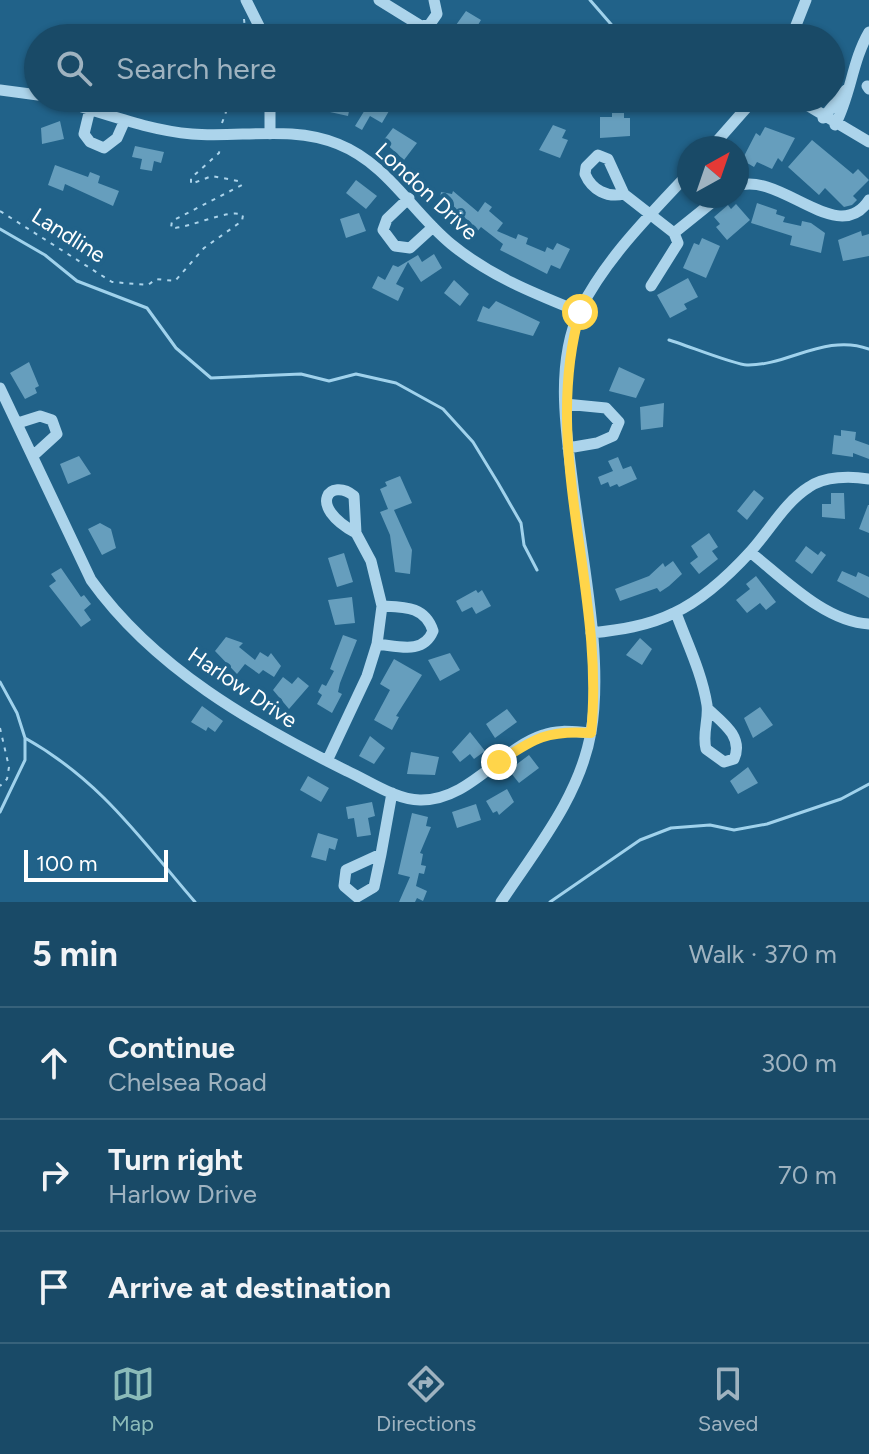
<!DOCTYPE html>
<html lang="en">
<head>
<meta charset="utf-8">
<style>
	:root { --surface:#194a67; --page:#265470; --text:#f1f3f6; --muted:#9fb3c0; --line:#37627b; --accent:#8bbbb9 }
	body { margin:0; font-family:Figtree,sans-serif; background:var(--page); color:var(--text) }
	.compass { position:absolute; left:677px; top:136px; width:72px; height:72px; border-radius:50%; background:var(--surface); box-shadow:0 2px 6px #0004; rotate:40deg }
	.scale { position:absolute; left:24px; bottom:20px; width:144px; box-sizing:border-box; padding-left:8px; border:4px solid #fff; border-top:0; font-size:22px; line-height:28px; white-space:nowrap; color:#fff; -webkit-text-stroke:6px #216289; paint-order:stroke }
	.stop { position:absolute; width:24px; height:24px; margin:-18px; border:6px solid #ffd54a; border-radius:50%; background:#fff }
	.stop.end { background:#ffd54a; border-color:#fff; box-shadow:0 2px 8px #0008 }
	.list { margin:0; padding:0; list-style:none }
	h2 { display:flex; justify-content:space-between; align-items:center; height:104px; margin:0; padding:0 32px; font-size:34px }
	h2 small { font-size:26px; font-weight:400; color:var(--muted) }
	.list li { display:grid; grid-template-columns:52px 1fr auto; gap:24px; align-items:center; box-sizing:border-box; height:112px; padding:0 32px; border-top:2px solid var(--line) }
	.list b { display:block; font-size:30px; white-space:nowrap }
	.list p { margin:0; font-size:26px; white-space:nowrap; color:var(--muted) }
	.list em { font-size:26px; font-style:normal; color:var(--muted) }
	.icon { flex:none; width:44px; height:44px; fill:none; stroke:currentColor; stroke-width:2; stroke-linecap:round; stroke-linejoin:round }
	.map { position:relative; flex:none; width:869px; height:902px; overflow:hidden }
	.search { position:absolute; background:var(--surface); box-shadow:0 2px 6px #0004; left:24px; right:24px; top:24px; height:88px; display:flex; align-items:center; gap:20px; box-sizing:border-box; padding:0 28px; border-radius:44px; color:var(--muted); font-size:30px }
	.sheet { height:440px; background:var(--surface) }
	nav { display:flex; justify-content:space-around; align-items:center; box-sizing:border-box; height:112px; border-top:2px solid var(--line); background:var(--surface); font-size:22px; color:var(--muted) }
	nav a { display:grid; justify-items:center; gap:4px }
	nav .on { color:var(--accent) }
	.map>svg:first-child { display:block }
	.lines { fill:none; stroke-linecap:round; stroke-linejoin:round }
	.stream { stroke:#a0d2ec; stroke-width:3 }
	.building { fill:#669ebd }
	.path { stroke:#acd4eb; stroke-width:2; stroke-dasharray:4 6; stroke-linecap:butt }
	.minor { stroke:#acd4eb; stroke-width:11 }
	.route { stroke:#ffd54a; stroke-width:10 }
	.labels { text-anchor:middle; stroke-width:8; stroke-linejoin:round; paint-order:stroke }
	.street-label { font-size:22px; fill:#fff; stroke:#216289 }
</style>
</head>
<body>
<div class="map">
<svg width="869" height="902" viewBox="0 0 869 902">
	<rect width="100%" height="100%" fill="#216289"/>
	<g class="lines">
		<path class="stream" d="M590,0L623,38
			M0,229L45,255L77,281L147,308L176,348L211,378L301,374L329,381L356,374L396,383L443,409L473,442L498,483L521,523L524,545L537,570
			M669,340C686,345 735,365 747,365C787,366 826,333 869,349
			M0,682L17,713L25,738C100,780 140,838 195,902
			M0,812L25,760V738
			M550,902L640,840L671,828L710,825L734,830L767,824L841,799L869,784"/>
	</g>
	<path class="building" d="M466,11L481,20L470,38H462L451,32Z
		M324,98L351,101L348,116L321,110Z
		M371,100L389,111L382,123L370,116L362,130L355,126Z
		M612,113H624V118H630V136L600,138V117H612Z
		M60,121L64,139L42,144L41,128Z
		M553,125L566,130L562,138L568,140L560,158L539,150Z
		M765,127L795,138L782,162L778,158L772,169L757,162L754,167L742,160L756,133L760,136Z
		M393,128L417,143L404,160L383,141Z
		M812,140L853,174L858,169L869,180L853,196L857,200L852,205L844,207L825,188L819,195L788,167Z
		M135,146L164,152L161,163L154,161L152,171L140,169L142,159L132,157Z
		M55,165L88,177L90,172L100,176L98,183L119,191L113,206L65,184L63,191L48,185Z
		M356,180L377,196L366,209L346,193Z
		M453,191L478,212L485,202L492,207L489,211L503,223L497,231L516,239L518,234L528,238L526,244L545,252L547,247L553,250L557,243L570,249L560,269L551,265L547,274L500,250L503,244L481,227L476,233L467,226L470,222L449,205L439,204L441,192L452,194Z
		M757,203L777,210L776,214L785,217L783,222L801,226L802,221L811,223L825,233L821,253L790,245L792,236L751,223Z
		M736,204L750,220L727,240L716,227L720,224L714,217L728,205L731,209Z
		M359,213L366,231L346,238L340,219Z
		M861,231L862,236L869,234V256L843,261L838,240Z
		M702,238L720,246L706,278L683,268L694,243L699,245Z
		M434,254L442,268L421,282L408,262L396,284L404,288L398,301L372,288L378,276L385,280L393,265L398,267L418,255L422,262Z
		M688,278L698,297L684,304L687,309L670,318L657,295Z
		M454,280L469,294L460,306L444,293Z
		M496,301L540,322L533,336L477,321L483,306L489,309Z
		M29,362L39,386L35,388L37,393L25,399L10,373Z
		M619,367L645,379L636,398L609,391Z
		M664,403L663,427L641,430L640,407Z
		M841,430L856,432L855,440L869,445V459L853,453V457L832,454L834,435L841,436Z
		M79,456L91,474L68,484L60,464Z
		M618,457L623,469L631,466L637,479L619,487L617,484L610,487L608,482L601,485L598,477L613,471L608,461Z
		M400,476L412,503L394,510L412,550L410,574L395,572L390,535L380,512L388,509L380,489L387,486L385,482Z
		M754,490L764,498L747,520L737,511Z
		M831,493H844L845,519L822,517V504H831Z
		M868,505H869V533L859,529Z
		M100,523L111,529L116,548L102,555L88,529Z
		M709,533L718,547L712,551L718,559L699,574L690,563L698,557L691,546Z
		M806,546L818,555L821,551L826,555L812,574L795,561Z
		M344,553L353,582L337,587L328,558Z
		M673,561L682,574L669,586L660,592L657,588L620,601L615,589L649,576L663,563L665,567Z
		M61,568L81,597L84,595L91,604L84,610L91,620L81,627L49,586L56,581L51,574Z
		M842,571L856,577L858,572L869,577V598L837,581Z
		M756,576L776,602L766,610L760,603L747,613L736,600L750,589L746,584Z
		M476,590L478,593L482,590L491,606L476,614L472,607L462,612L456,601Z
		M352,597L355,623L335,625L328,600Z
		M343,635L357,640L340,683L338,692L342,694L332,713L317,704L322,695L318,692L322,684L326,686L334,671L330,669Z
		M226,637L243,643L239,647L255,660L260,652L268,657L271,653L281,666L274,677L263,670L259,674L245,664L237,674L215,651Z
		M640,638L652,649L642,665L626,655Z
		M450,653L460,670L440,681L428,660Z
		M394,659L422,675L396,716L399,717L392,730L374,720L390,690L380,684Z
		M283,677L292,684L298,677L309,686L289,709L273,690Z
		M202,706L223,721L215,732L208,727L206,731L191,722Z
		M760,707L773,725L753,738L744,718Z
		M507,709L517,722L495,738L486,724Z
		M470,732L485,751L474,759L470,754L460,762L452,752Z
		M370,736L385,748L374,764L359,756Z
		M411,752L439,757L435,775L407,774Z
		M529,755L539,768L519,783L511,773L515,770L513,767Z
		M748,767L758,783L738,794L730,781Z
		M308,776L329,788L321,802L300,790Z
		M507,789L514,802L499,815L497,811L493,813L486,801Z
		M372,802L375,816L368,818L371,835L357,837L354,818L348,819L346,807Z
		M476,804L481,820L457,828L452,812Z
		M412,813L428,817L426,826L431,827L420,853L423,854L421,865L426,866L424,874L419,873L416,886L427,891L423,901L417,898L415,902H399L410,877L398,874Z
		M318,833L338,839L335,850L329,848L326,861L311,857Z"/>
	<g class="lines">
		<path class="path" d="M244,19L246,38
			M222,123L231,98
			M0,211L112,282L148,285L156,279L175,281L204,248L242,221L243,215C228,208 189,229 171,228L172,221L242,185L238,181L212,176L191,184V178L219,153L220,146
			M0,728L9,767L7,779L0,786"/>
		<path class="minor" d="M246,0L265,38
			M379,0L421,26L430,24L437,14L434,0
			M791,38L806,0
			M867,86L869,89
			M0,90L38,95
			M50,98C97,110 144,130 192,134C239,138 293,125 338,144C388,164 411,211 451,244C490,276 533,293 580,312
			M795,98L869,142
			M90,109L84,134L90,142L104,148L117,138L125,120
			M823,118L846,90
			M835,125C851,95 852,61 869,32
			M270,134V98
			M711,148L755,98
			M737,186C781,171 838,248 869,200
			M624,194C607,198 592,190 585,174L586,167L598,155L608,159L624,194L674,233
			M409,198L387,219L383,230L395,246L410,248L433,227
			M674,233L720,196
			M651,286L678,243L674,233
			M0,388L91,580C154,668 252,724 347,771C369,781 396,800 420,800C469,801 500,749 543,735C558,729 575,732 591,733
			M565,404L606,408L619,422L613,436L597,443L568,448
			M18,423L40,416L52,420L57,434L34,455
			M750,552C783,578 825,622 869,624
			M676,613C687,643 702,673 707,705C709,720 702,733 706,749L724,762L734,759C744,737 722,722 708,709
			M591,633C619,630 648,626 674,613C702,600 730,574 751,551C770,530 785,502 809,487C825,476 850,476 869,479
			M377,644C398,646 423,655 433,631C425,606 404,607 382,606
			M327,761L367,676L377,644L382,606L371,561L356,533L354,496C331,477 305,505 356,533
			M381,854L374,887L357,897L344,886L346,870L381,854L392,793
			M501,902C536,849 580,796 591,732C604,657 581,555 572,478C565,425 556,361 580,310C606,258 650,215 689,173"/>
	</g>
	<g class="lines">
		<path class="route" d="M499,762C534,738 548,730 591,733C606,592 540,451 580,312"/>
	</g>
	<g class="labels">
		<g class="street-label">
			<text transform="translate(427 191) rotate(43)" y="8">London Drive</text>
			<text transform="translate(69 235) rotate(32)" y="8">Landline</text>
			<text transform="translate(243 687) rotate(34)" y="8">Harlow Drive</text>
		</g>
	</g>
</svg>
<svg class="compass" viewBox="-18 -18 36 36"><path d="M0-13l5 13h-10z" fill="#e53935"/><path d="M0 13l5-13h-10z" fill="#9fb3c0"/></svg>
<div class="scale">100 m</div>
<div class="stop" style="left:580px;top:312px"></div>
<div class="stop end" style="left:499px;top:762px"></div>
<div class="search"><svg class="icon" aria-label="search" viewBox="0 0 24 24"><circle cx="10" cy="10" r="6"/><path d="M15 15l6 6"/></svg>Search here</div>
</div>
<section class="sheet">
<h2>5 min<small>Walk · 370 m</small></h2>
<ul class="list">
<li><svg class="icon" aria-label="ahead" viewBox="0 0 24 24"><path d="M12 20V5M6 11l6-6 6 6"/></svg><div><b>Continue</b><p>Chelsea Road</p></div><em>300 m</em></li>
<li><svg class="icon" aria-label="right" viewBox="0 0 24 24"><path d="M7 20v-9h11M14 6l5 5-5 5"/></svg><div><b>Turn right</b><p>Harlow Drive</p></div><em>70 m</em></li>
<li><svg class="icon" aria-label="arrive" viewBox="0 0 24 24"><path d="M6 21V4h12l-3 4 3 4H6"/></svg><div><b>Arrive at destination</b></div></li>
</ul>
</section>
<nav>
<a class="on"><svg class="icon" aria-label="map" viewBox="0 0 24 24"><path d="M3 6l6-2 6 2 6-2v14l-6 2-6-2-6 2zM9 4v14M15 6v14"/></svg>Map</a>
<a><svg class="icon" aria-label="directions" viewBox="0 0 24 24"><path d="M12 3l9 9-9 9-9-9zM9 14v-3h6M13 9l2 2-2 2"/></svg>Directions</a>
<a><svg class="icon" aria-label="saved" viewBox="0 0 24 24"><path d="M7 4h10v16l-5-4-5 4z"/></svg>Saved</a>
</nav>
</body>
</html>
